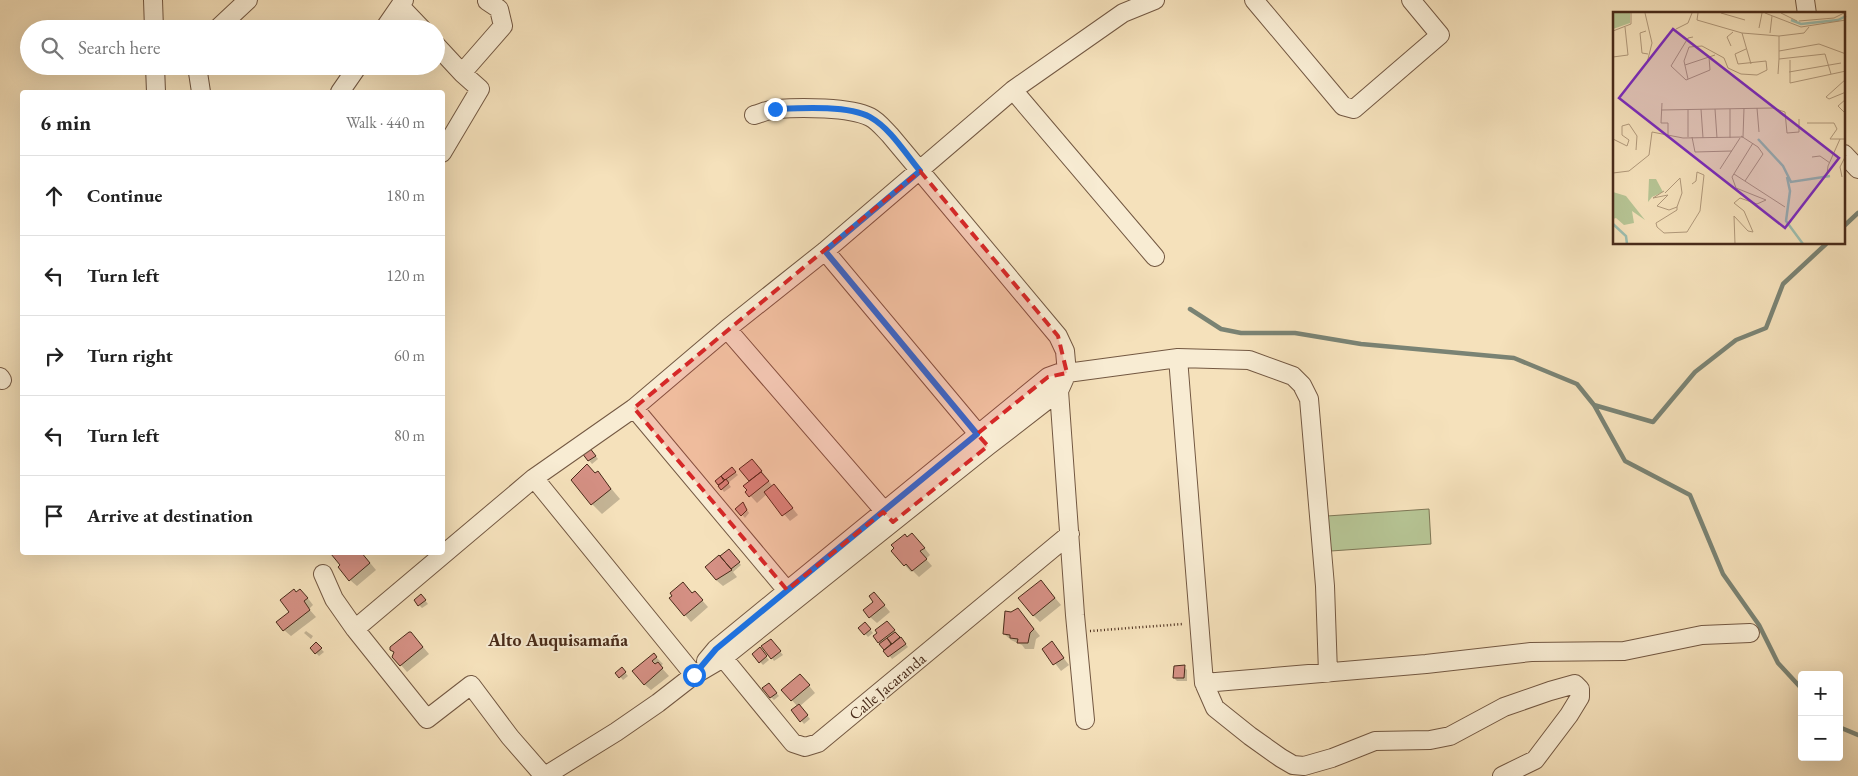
<!DOCTYPE html>
<html lang="en">
<head>
<meta charset="utf-8">
<style>
	:root { --surface:#fff; --page:#f2f2f2; --text:#222; --muted:#767676; --line:#e0e0e0 }
	body { margin:0; font-family:"EB Garamond",serif; background:var(--page); color:var(--text) }
	.controls { position:absolute; right:15px; bottom:15px; display:grid; overflow:hidden; border-radius:5px; box-shadow:0 5px 20px #0002 }
	.controls button { width:45px; height:45px; display:grid; place-items:center; padding:0; border:0; border-bottom:1px solid var(--line); background:var(--surface); color:var(--text); font:25px sans-serif }
	.stop { position:absolute; width:15px; height:15px; margin:-11px; border:4px solid #1a73e8; border-radius:50%; background:#fff }
	.stop.end { background:#1a73e8; border-color:#fff; box-shadow:0 1px 5px #0008 }
	.list { margin:0; padding:0; list-style:none }
	h2 { display:flex; justify-content:space-between; align-items:center; height:65px; margin:0; padding:0 20px; font-size:21px }
	h2 small { font-size:16px; font-weight:400; color:var(--muted) }
	.list li { display:grid; grid-template-columns:32px 1fr auto; gap:15px; align-items:center; box-sizing:border-box; height:80px; padding:0 20px; border-top:1px solid var(--line) }
	.list b { display:block; font-size:19px; white-space:nowrap }
	.list em { font-size:16px; font-style:normal; color:var(--muted) }
	.icon { flex:none; width:28px; height:28px; fill:none; stroke:currentColor; stroke-width:2; stroke-linecap:round; stroke-linejoin:round }
	.map { position:relative; flex:none; width:1858px; height:776px; overflow:hidden }
	.search { position:absolute; background:var(--surface); box-shadow:0 5px 20px #0002; left:20px; top:20px; width:425px; height:55px; display:flex; align-items:center; gap:12px; box-sizing:border-box; padding:0 18px; border-radius:28px; color:var(--muted); font-size:19px }
	.panel { position:absolute; background:var(--surface); box-shadow:0 5px 20px #0002; left:20px; top:90px; width:425px; height:465px; border-radius:5px }
	.map>svg:first-child { display:block }
	.green { fill:#b6c494; stroke:#7f7756 }
	.shadow { fill:#0003 }
	.lines { fill:none; stroke-linecap:round; stroke-linejoin:round }
	.stream { stroke:#7a8374; stroke-width:4.5 }
	.building { fill:#d59084; stroke:#482a19 }
	.minor-casing { stroke:#735842; stroke-width:20 }
	.path { stroke:#482a19; stroke-width:2.5; stroke-dasharray:1 2.5; stroke-linecap:butt }
	.minor { stroke:#f8ecd3; stroke-width:18 }
	.route { stroke:#1a73e8; stroke-width:6 }
	.marked { fill:#d62828; fill-opacity:0.2; stroke:#d62828; stroke-width:4; stroke-dasharray:10 6; stroke-linejoin:round }
	.labels { text-anchor:middle; stroke-width:4; stroke-linejoin:round; paint-order:stroke }
	.street-label { font-size:16px; fill:#482a19; stroke:#f8ecd3 }
	.neighbourhood-label { font-size:18px; font-weight:bold; fill:#482a19; stroke:#f8ecd3 }
	.inset-river { fill:none; stroke:#9cbeb0; stroke-width:2.5 }
	.inset-road { fill:none; stroke:#b0987a; stroke-width:1 }
	.view { fill:#7b2cbf; fill-opacity:0.15; stroke:#7b2cbf; stroke-width:2.5 }
	.inset-edge { fill:none; stroke:#482a19; stroke-width:2.5 }
</style>
</head>
<body>
<div class="map">
<svg width="1858" height="776" viewBox="0 0 1858 776">
	<rect width="100%" height="100%" fill="#f5e1bb"/>
	<filter id="stains"><feTurbulence type="fractalNoise" baseFrequency=".004" numOctaves="4"/><feColorMatrix values="0 0 0 0 .2 0 0 0 0 .09 0 0 0 0 .02 0 0 0 .5 -.17"/></filter>
	<radialGradient id="worn" r=".72"><stop offset=".6" stop-color="#630" stop-opacity="0"/><stop offset="1" stop-color="#630" stop-opacity=".3"/></radialGradient>
	<path class="green" d="M1429,509L1431,544L1331,551L1327,516Z"/>
	<path class="shadow" d="M592,451L598,459L592,464L583,453Z
		M759,467L773,487L780,492L798,515L790,521L767,494L757,503L747,492L751,482L741,469Z
		M732,469L738,475L728,483L731,487L724,492L716,481Z
		M598,473L620,499L602,514L592,504L595,474Z
		M743,503L749,513L745,518L737,509Z
		M919,541L930,555L926,559L932,566L919,577L913,571L911,572L892,551Z
		M361,552L376,570L357,586L350,580Z
		M732,554L741,565L733,572L737,577L723,586L716,580L724,562Z
		M1041,581L1061,605L1040,622L1033,615Z
		M296,593L307,597L313,605L309,609L316,617L291,636L284,630Z
		M693,594L701,599L708,607L691,622L685,615Z
		M424,599L428,604L422,608L419,605Z
		M880,600L890,612L877,623L870,617Z
		M1024,616L1040,636L1036,639L1034,649H1025L1022,645L1011,640L1004,634Z
		M865,623L873,633L868,637L860,628Z
		M894,629L908,647L892,659L874,636L879,633Z
		M306,631L313,636L311,639L304,633Z
		M418,641L429,654L407,672L401,665L392,647Z
		M773,643L783,655L774,661L772,658Z
		M1052,643L1069,665L1061,671L1044,649Z
		M316,644L324,652L319,656L311,648Z
		M760,649L769,660L763,665L753,654Z
		M654,655L663,664L660,666L669,676L651,690L644,684Z
		M1184,667L1187,670V681H1177L1174,678Z
		M622,669L628,676L623,680L617,673Z
		M806,682L815,693L800,706L810,719L804,724L793,710L798,707L783,690Z
		M772,688L779,696L774,700L771,697Z"/>
	<g class="lines">
		<path class="stream" d="M1844,226L1858,213
			M1190,309L1221,329L1241,333H1295L1361,344L1514,358L1577,384L1594,405L1625,461L1690,495L1723,574L1759,625L1778,663L1802,689
			M1594,405L1653,422L1695,372L1736,340L1766,328L1783,284L1826,244
			M1839,727L1858,735"/>
	</g>
	<path class="building" d="M589,447L596,456L588,461L582,453Z
		M752,459L762,471L749,481L739,469Z
		M587,464L595,473L598,471L611,489L591,505L571,480Z
		M732,467L736,472L725,480L721,476Z
		M761,472L769,481L749,497L745,492L747,490L743,486Z
		M721,476L724,481L718,485L715,481Z
		M726,479L729,483L721,490L718,486Z
		M774,484L793,508L782,516L764,492Z
		M743,502L747,510L741,516L735,509Z
		M912,533L925,548L920,551L927,559L912,571L906,564L904,566L891,551L894,548L891,545L905,534L907,537Z
		M729,549L740,562L731,569L720,556Z
		M333,552H361L370,563L349,581L338,567L340,565L331,554Z
		M719,555L732,570L716,580L705,567Z
		M1041,580L1055,598L1033,616L1018,598Z
		M683,582L692,593L695,591L703,600L684,616L669,598L672,596L670,593Z
		M294,589L296,592L300,589L308,598L304,601L310,610L283,631L276,622L289,612L280,600Z
		M874,592L885,605L869,618L863,610L873,602L869,596Z
		M421,594L426,600L418,606L414,600Z
		M1018,608L1034,629L1030,633L1028,643H1017L1018,639L1010,638V635L1003,634L1005,611L1011,612Z
		M887,621L895,630L878,643L873,636L877,633L875,630Z
		M865,622L871,629L864,635L858,628Z
		M409,632H411L423,647L400,666L392,657L394,652L390,650V647Z
		M895,632L900,637L892,644L887,638Z
		M901,637L906,644L888,657L883,651Z
		M887,638L891,644L884,650L879,644Z
		M771,639L781,651L771,659L761,646Z
		M1052,641L1064,658L1053,665L1042,649Z
		M316,642L322,648L315,654L310,648Z
		M760,647L767,656L759,663L752,654Z
		M654,653L657,657L652,661L655,664L658,662L663,668L644,685L632,671Z
		M1185,665L1184,678H1173L1174,666Z
		M622,667L626,672L619,678L615,673Z
		M800,674L810,685L791,701L781,690Z
		M769,683L777,693L770,698L762,688Z
		M799,704L808,715L800,722L791,710Z"/>
	<g class="lines">
		<defs>
			<path id="minor" d="M153,0L154,29
				M1254,0L1343,106L1354,109L1440,35L1411,0
				M1805,0L1807,14
				M400,6L422,29
				M217,29L248,0
				M384,29L404,0
				M436,45L462,73L480,89L442,153
				M155,66L156,92
				M197,66L201,92
				M462,73L503,26L499,9L487,1
				M1013,90L1155,257
				M340,92L358,66
				M1844,154L1858,169
				M825,251L985,442
				M727,329L892,520
				M1178,358L1204,683L1215,708L1250,736L1281,758L1293,765L1304,766L1332,758L1375,741L1430,740L1450,736L1504,707L1550,691L1575,684L1580,689V697L1569,715L1535,760L1502,776
				M0,377L2,380
				M1059,391L1075,615L1085,720
				M634,408L794,599
				M534,478L694,675
				M323,574L334,599L355,629L427,719L471,685L510,737L544,776
				M355,629L534,478L634,408L727,329L825,251L1013,90L1123,13L1155,0
				M716,649L793,743L805,747L818,743L1070,534
				M706,661L716,649L1048,377L1059,373H1067L1178,358L1249,360L1293,376L1302,385L1309,399L1325,586L1328,673
				M1204,683L1426,664L1531,652L1624,651L1702,635L1750,633
				M545,776L616,732L658,703L694,675L723,658L988,446L1059,391L1067,373L1065,351L1058,336L890,135C884,129 878,121 870,117C850,107 800,107 777,109C769,109 762,113 754,115"/>
		</defs>
		<use href="#minor" class="minor-casing"/>
		<path class="path" d="M1090,631L1183,624"/>
		<use href="#minor" class="minor"/>
	</g>
	<g class="lines">
		<path class="route" d="M694,675L716,649L977,434L825,251L920,171C905,153 891,129 870,117C848,105 800,108 775,109"/>
	</g>
	<path class="marked" d="M920,171L1058,336L1067,373L1048,377L977,434L988,446L893,522L883,512L787,590L634,408Z"/>
	<g class="labels">
		<g class="street-label">
			<text transform="translate(887 686) rotate(-40)" y="6">Calle Jacaranda</text>
		</g>
		<g class="neighbourhood-label">
			<text x="558" y="646">Alto Auquisamaña</text>
		</g>
	</g>
	<g transform="translate(1613 12)">
		<rect width="232" height="232" fill="#f5e1bb"/>
		<path d="M0,1H17V11L0,17ZM36,167H43L50,180L39,185L35,190ZM0,180L13,184L32,208L19,199L21,211L11,213L3,206L0,207Z" fill="#b6c494"/>
		<path class="inset-river" d="M178,8L188,12L225,8L233,4M145,127L170,154L178,170L217,164M174,165L177,179L173,209L190,232M0,212L13,224L14,232"/>
		<path class="inset-road" d="M32,1L39,31L34,51M85,1L84,8L129,21L166,24L191,21L196,15M108,1L132,8M152,1L188,15L233,8M168,1L184,9M186,9L221,6L231,1M146,16L149,1M63,17L75,11L79,1M0,19L18,12V1M33,19L27,21L29,41L35,42M129,21L138,52M157,21L159,4M166,24V47L212,42L218,62M80,25L75,26L58,54L73,68L97,58L96,45M118,34L114,25L120,20M166,39L206,32L233,42M0,45L15,43L12,15M177,48V71L233,59M72,53L102,43M176,60L228,51M165,62L166,47M75,67L71,49L76,35L89,34L111,46L115,56L128,62L144,63L154,58L153,49L125,52L122,42L133,37M213,85L233,67M213,85L216,87L233,80M233,87L225,94L233,102M49,91L48,111H55V124M144,96L146,120M75,97V125M88,97L90,126M102,97L104,126M117,97V126M48,98L160,96L172,100L174,121L186,120V107M194,111H221L224,117L217,127H233M128,124L145,135L150,142L132,169M79,125L82,140L119,139M130,125L131,96M0,127L14,134L16,128L9,123V114L16,112L24,124L23,138M199,145L207,144L217,151M107,157L127,126M0,161L16,159L36,143L39,120L70,126L130,125M121,162L172,195M214,162L215,154L227,127M229,165L227,155L233,143M51,179L40,186L55,183L44,194L56,198L64,195V198L43,211L44,215L51,221L74,220L87,199L91,163L84,160L83,169L79,172M52,181L67,166L69,181L64,195M122,232L121,204L135,219L140,220L131,199L121,191L127,186L144,192L153,188L123,176L119,165L140,131"/>
		<path class="view" d="M60,17L226,146L172,216L6,86Z"/>
		<rect width="232" height="232" class="inset-edge"/>
	</g>
	<rect width="100%" height="100%" filter="url(#stains)"/>
	<rect width="100%" height="100%" fill="url(#worn)"/>
</svg>
<div class="controls">
<button>+</button>
<button>−</button>
</div>
<div class="stop" style="left:694px;top:675px"></div>
<div class="stop end" style="left:775px;top:109px"></div>
<div class="search"><svg class="icon" aria-label="search" viewBox="0 0 24 24"><circle cx="10" cy="10" r="6"/><path d="M15 15l6 6"/></svg>Search here</div>
<section class="panel">
<h2>6 min<small>Walk · 440 m</small></h2>
<ul class="list">
<li><svg class="icon" aria-label="ahead" viewBox="0 0 24 24"><path d="M12 20V5M6 11l6-6 6 6"/></svg><div><b>Continue</b></div><em>180 m</em></li>
<li><svg class="icon" aria-label="left" viewBox="0 0 24 24"><path d="M17 20v-9H6M10 6l-5 5 5 5"/></svg><div><b>Turn left</b></div><em>120 m</em></li>
<li><svg class="icon" aria-label="right" viewBox="0 0 24 24"><path d="M7 20v-9h11M14 6l5 5-5 5"/></svg><div><b>Turn right</b></div><em>60 m</em></li>
<li><svg class="icon" aria-label="left" viewBox="0 0 24 24"><path d="M17 20v-9H6M10 6l-5 5 5 5"/></svg><div><b>Turn left</b></div><em>80 m</em></li>
<li><svg class="icon" aria-label="arrive" viewBox="0 0 24 24"><path d="M6 21V4h12l-3 4 3 4H6"/></svg><div><b>Arrive at destination</b></div></li>
</ul>
</section>
</div>
</body>
</html>
